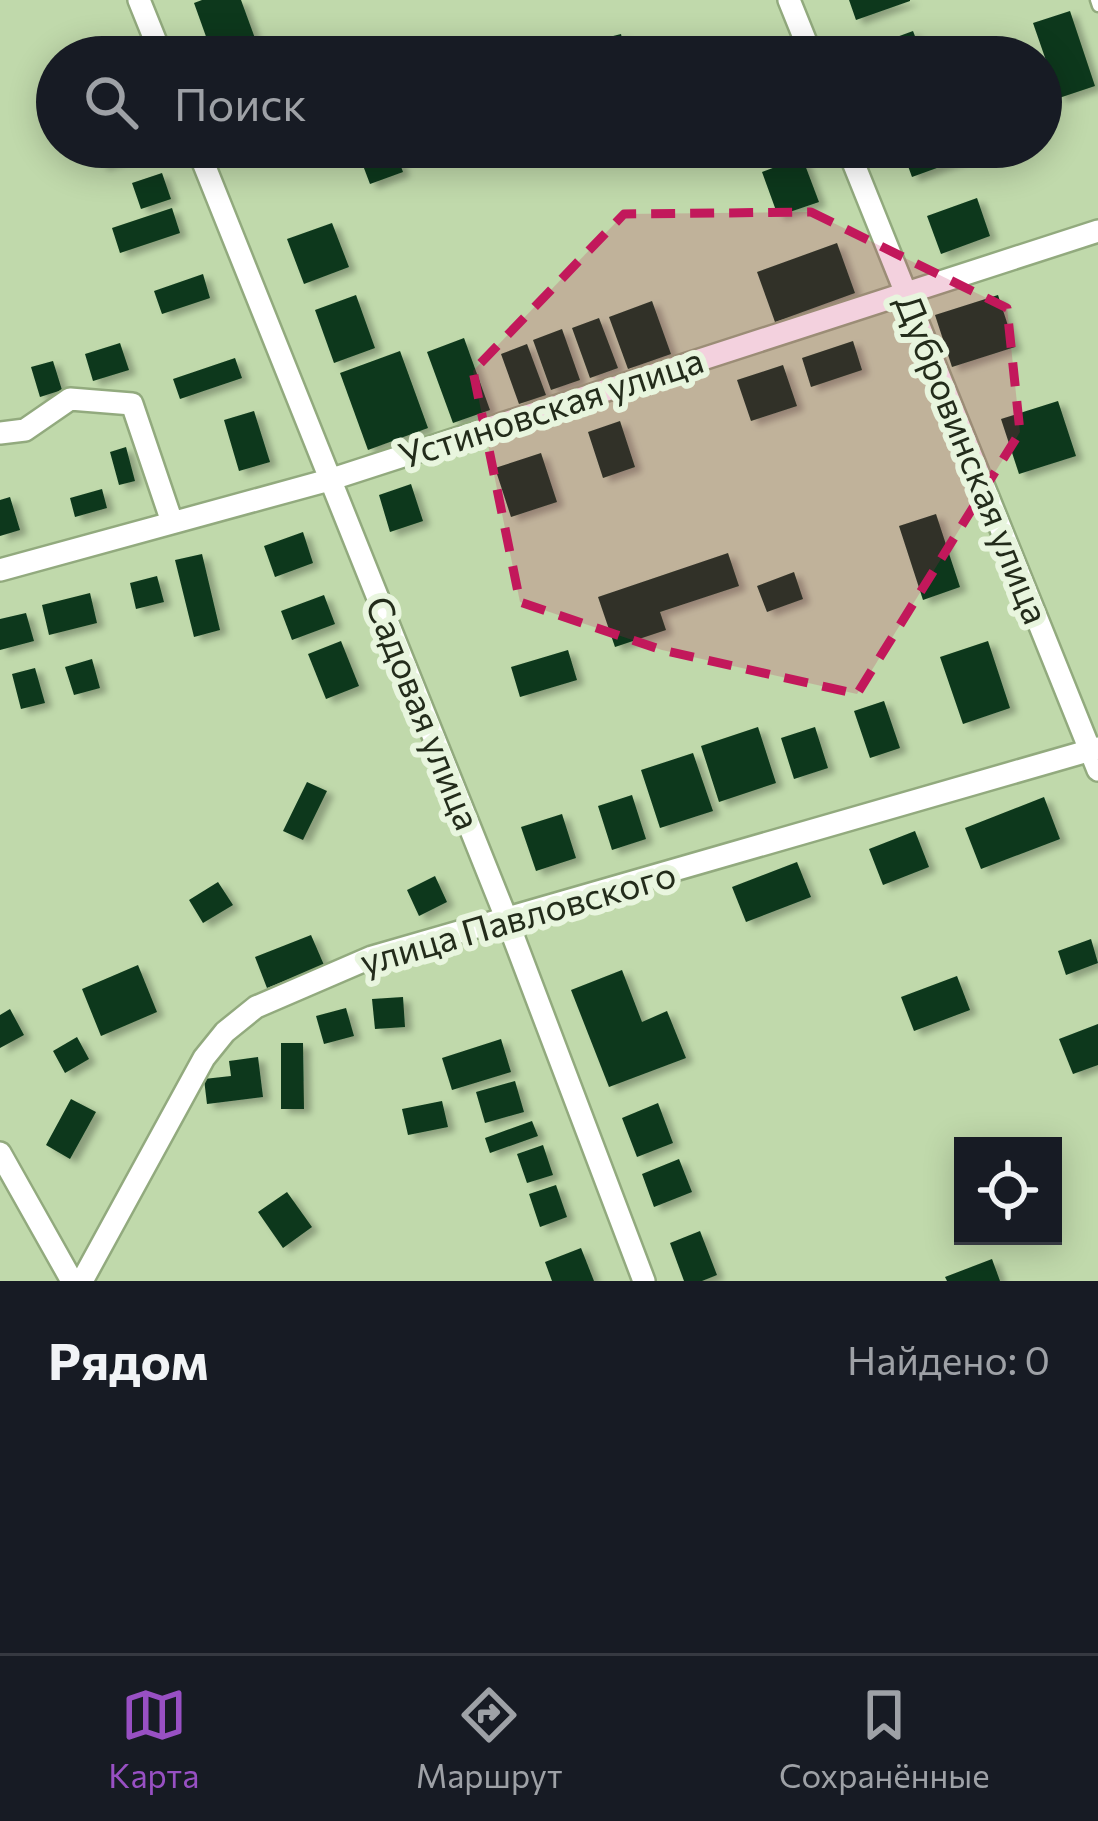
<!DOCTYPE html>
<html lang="ru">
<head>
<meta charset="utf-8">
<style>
	:root { --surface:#171b24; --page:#242831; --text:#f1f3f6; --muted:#9ea1a6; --line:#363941; --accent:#9850c3 }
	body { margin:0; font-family:Commissioner,sans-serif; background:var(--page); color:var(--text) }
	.controls { position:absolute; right:36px; bottom:36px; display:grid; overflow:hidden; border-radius:0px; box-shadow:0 6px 30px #0003 }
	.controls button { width:108px; height:108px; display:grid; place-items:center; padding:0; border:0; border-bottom:3px solid var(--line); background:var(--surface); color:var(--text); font:60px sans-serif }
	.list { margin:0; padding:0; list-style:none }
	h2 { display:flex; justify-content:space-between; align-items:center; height:156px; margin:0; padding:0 48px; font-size:51px }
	h2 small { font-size:39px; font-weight:400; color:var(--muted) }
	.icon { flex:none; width:66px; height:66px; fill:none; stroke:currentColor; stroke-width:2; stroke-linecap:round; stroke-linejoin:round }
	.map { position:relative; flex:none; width:1098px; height:1281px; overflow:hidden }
	.search { position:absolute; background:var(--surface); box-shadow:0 6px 30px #0003; left:36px; right:36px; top:36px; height:132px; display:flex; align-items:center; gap:30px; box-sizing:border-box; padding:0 42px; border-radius:66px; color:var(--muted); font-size:45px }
	.sheet { height:372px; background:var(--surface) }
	nav { display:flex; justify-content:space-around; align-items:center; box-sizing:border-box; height:168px; border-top:3px solid var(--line); background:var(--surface); font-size:33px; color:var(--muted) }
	nav a { display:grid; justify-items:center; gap:6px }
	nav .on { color:var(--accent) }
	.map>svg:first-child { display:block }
	.building { fill:#0c381b; filter:url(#shadow) }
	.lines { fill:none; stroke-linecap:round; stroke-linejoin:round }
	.lane-casing { stroke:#92aa7e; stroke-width:15 }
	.street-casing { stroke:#92aa7e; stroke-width:26 }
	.lane { stroke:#fff; stroke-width:10 }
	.street { stroke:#fff; stroke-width:21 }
	.marked { fill:#c2185b; fill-opacity:0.2; stroke:#c2185b; stroke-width:9; stroke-dasharray:24 15; stroke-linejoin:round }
	.labels { text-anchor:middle; stroke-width:12; stroke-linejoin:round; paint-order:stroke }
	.street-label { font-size:36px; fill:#232c1b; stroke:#e8f5de }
</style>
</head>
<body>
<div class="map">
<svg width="1098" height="1281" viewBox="0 0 1098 1281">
	<defs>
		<filter id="shadow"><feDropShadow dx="7" dy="4.5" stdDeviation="3" flood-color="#0004"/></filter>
	</defs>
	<rect width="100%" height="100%" fill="#c0d9ab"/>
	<path class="building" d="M202,0H241L256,41L213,56L194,3Z
		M849,0H910V1L856,20Z
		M1070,11L1095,86L1059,98L1033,23Z
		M913,31L923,57H867L864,49Z
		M621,34L626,57H585L582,44Z
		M95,147H152V148L101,166Z
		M356,147H394L403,172L370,184Z
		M901,147H992V148L912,177Z
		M802,157L819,202L778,216L762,172Z
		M162,173L171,199L141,209L132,183Z
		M977,198L990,236L941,254L927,216Z
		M172,208L180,233L120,253L112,228Z
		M332,223L349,267L304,284L287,239Z
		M837,243L855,293L775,322L757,272Z
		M203,274L210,298L162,314L154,291Z
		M356,295L375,348L334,363L315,310Z
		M998,295L1015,347L952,367L935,315Z
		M652,301L671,354L628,369L609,317Z
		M599,318L618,368L590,378L572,328Z
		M562,329L580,380L551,390L533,340Z
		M464,338L490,410L453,423L427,352Z
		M853,341L862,370L811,387L802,358Z
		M120,343L129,370L93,381L85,354Z
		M527,344L546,395L519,404L501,354Z
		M400,351L428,428L368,450L340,373Z
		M235,358L242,378L180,399L173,379Z
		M53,361L62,390L40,397L31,367Z
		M783,365L797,406L751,421L737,380Z
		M1058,401L1076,456L1019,474L1001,419Z
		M254,411L270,462L239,471L224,420Z
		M620,421L635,467L603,478L588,432Z
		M126,447L135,481L119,485L110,452Z
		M541,453L557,502L511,517L495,468Z
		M411,484L423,521L390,532L379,495Z
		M102,489L107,508L75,517L70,498Z
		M10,497L20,530L0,536V500Z
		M936,514L960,587L923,600L899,526Z
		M303,532L313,563L275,577L264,546Z
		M728,553L739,586L660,612L666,630L615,647L598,597Z
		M202,554L220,630L194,637L175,560Z
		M794,572L803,599L767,612L757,586Z
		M157,576L164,602L136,609L130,583Z
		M90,593L97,623L49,635L42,605Z
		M324,595L335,624L292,640L281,611Z
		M26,613L34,641L0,650V619Z
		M341,641L359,686L326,699L308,654Z
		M988,641L1010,708L963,724L940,657Z
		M568,650L577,680L520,697L511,667Z
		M92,659L100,688L74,695L65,667Z
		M35,668L45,703L21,709L12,674Z
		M884,701L900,748L870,758L854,711Z
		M758,727L776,783L719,802L701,746Z
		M815,727L828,768L794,779L781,738Z
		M693,753L713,811L660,828L641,770Z
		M307,782L327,791L303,840L283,831Z
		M632,795L646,839L612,850L598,806Z
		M1044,797L1060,839L981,869L965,828Z
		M562,814L576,858L536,871L521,827Z
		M915,831L929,867L883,885L869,849Z
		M797,862L811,897L746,922L732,887Z
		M435,876L447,902L419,916L407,890Z
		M218,882L233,905L203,923L189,900Z
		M311,935L324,965L267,988L255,957Z
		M1091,939L1098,963L1066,975L1058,951Z
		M138,965L157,1012L101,1036L82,989Z
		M622,970L642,1022L667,1011L686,1058L609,1087L571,990Z
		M957,976L970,1010L914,1031L901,997Z
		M403,997L405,1027L375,1029L372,999Z
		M346,1008L354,1036L324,1044L316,1016Z
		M10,1009L24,1035L0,1048V1015Z
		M1098,1024V1065L1073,1074L1059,1039Z
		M77,1037L89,1059L65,1073L53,1051Z
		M501,1039L511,1072L452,1090L442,1058Z
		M281,1043H303L304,1109H281Z
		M258,1057L263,1097L207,1104L204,1079L231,1076L229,1061Z
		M515,1081L524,1112L485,1123L476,1092Z
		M71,1099L96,1112L70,1159L46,1145Z
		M442,1101L448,1127L408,1135L402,1109Z
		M658,1103L673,1143L637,1157L622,1118Z
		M532,1121L538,1136L490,1153L485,1138Z
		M543,1145L553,1175L527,1183L517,1154Z
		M679,1159L692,1192L654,1207L642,1174Z
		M556,1185L567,1217L540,1227L529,1194Z
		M287,1192L312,1227L283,1248L258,1212Z
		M700,1231L717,1275L702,1281H684L670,1243Z
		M581,1248L594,1281H552L545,1262Z
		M992,1259L1000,1281H947L945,1277Z"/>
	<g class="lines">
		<defs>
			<path id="lane" d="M1096,0L1098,6"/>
			<path id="street" d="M139,0L162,57
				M789,0L812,57
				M197,147L507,920L644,1281
				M847,147L1098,770
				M0,433L25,430L70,399L132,404L172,522
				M0,570L329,480L1098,231
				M0,1153L72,1281
				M82,1281L204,1058L225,1032L256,1007L372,957L1098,748"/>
		</defs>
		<use href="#lane" class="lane-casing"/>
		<use href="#street" class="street-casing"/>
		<use href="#lane" class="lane"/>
		<use href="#street" class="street"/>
	</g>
	<path class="marked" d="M811,212L1007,308L1020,432L857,694L662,650L520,602L473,371L624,214Z"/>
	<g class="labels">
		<g class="street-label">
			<text transform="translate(551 408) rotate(-18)" y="13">Устиновская улица</text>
			<text transform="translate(972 459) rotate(68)" y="13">Дубровинская улица</text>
			<text transform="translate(423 713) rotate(68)" y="13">Садовая улица</text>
			<text transform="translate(518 918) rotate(-16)" y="13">улица Павловского</text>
		</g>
	</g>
</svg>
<div class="controls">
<button><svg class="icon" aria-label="locate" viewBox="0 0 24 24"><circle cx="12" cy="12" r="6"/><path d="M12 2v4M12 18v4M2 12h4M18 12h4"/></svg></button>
</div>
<div class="search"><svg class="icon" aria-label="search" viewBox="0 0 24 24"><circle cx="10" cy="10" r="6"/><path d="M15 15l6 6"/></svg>Поиск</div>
</div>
<section class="sheet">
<h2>Рядом<small>Найдено: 0</small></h2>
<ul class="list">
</ul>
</section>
<nav>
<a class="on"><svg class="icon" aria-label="map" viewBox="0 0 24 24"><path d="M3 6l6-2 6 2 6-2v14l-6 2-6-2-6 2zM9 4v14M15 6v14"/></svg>Карта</a>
<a><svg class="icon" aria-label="directions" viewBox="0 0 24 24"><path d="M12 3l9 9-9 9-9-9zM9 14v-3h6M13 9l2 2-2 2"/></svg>Маршрут</a>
<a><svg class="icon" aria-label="saved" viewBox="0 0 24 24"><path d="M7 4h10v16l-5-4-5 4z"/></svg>Сохранённые</a>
</nav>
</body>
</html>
